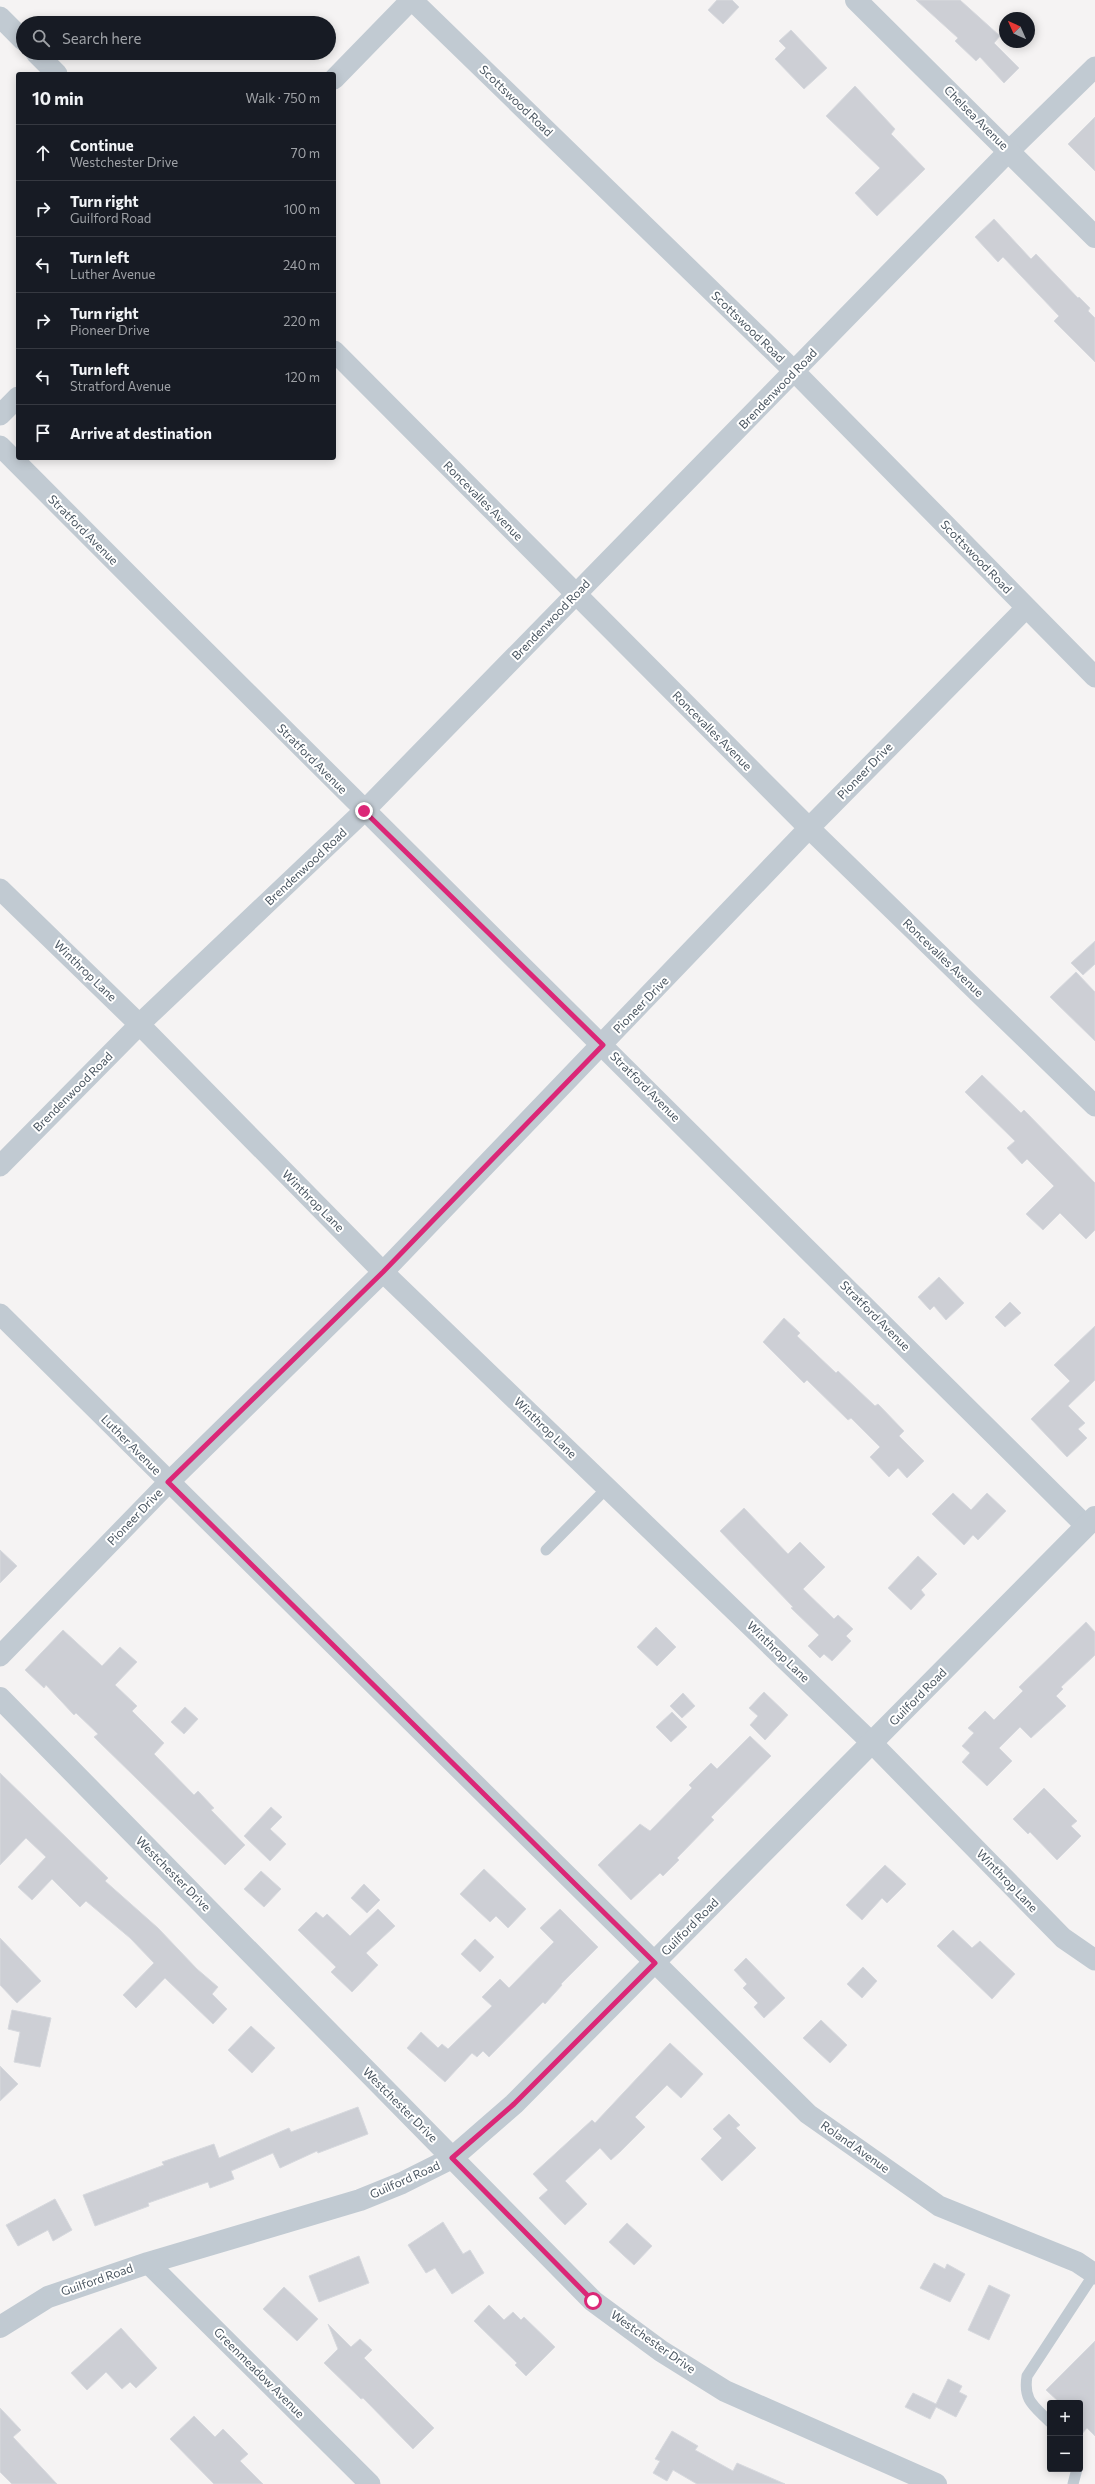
<!DOCTYPE html>
<html lang="en">
<head>
<meta charset="utf-8">
<style>
	:root { --surface:#171b24; --page:#20242c; --text:#f1f3f6; --muted:#9ea1a6; --line:#363941 }
	body { margin:0; font-family:Commissioner,sans-serif; background:var(--page); color:var(--text) }
	.controls { position:absolute; right:12px; bottom:12px; display:grid; overflow:hidden; border-radius:4px; box-shadow:0 2px 10px #0003 }
	.controls button { width:36px; height:36px; display:grid; place-items:center; padding:0; border:0; border-bottom:1px solid var(--line); background:var(--surface); color:var(--text); font:20px sans-serif }
	.compass { position:absolute; left:999px; top:12px; width:36px; height:36px; border-radius:50%; background:var(--surface); box-shadow:0 2px 10px #0003; rotate:315deg }
	.stop { position:absolute; width:12px; height:12px; margin:-9px; border:3px solid #db2777; border-radius:50%; background:#fff }
	.stop.end { background:#db2777; border-color:#fff; box-shadow:0 1px 4px #0008 }
	.list { margin:0; padding:0; list-style:none }
	h2 { display:flex; justify-content:space-between; align-items:center; height:52px; margin:0; padding:0 16px; font-size:17px }
	h2 small { font-size:13px; font-weight:400; color:var(--muted) }
	.list li { display:grid; grid-template-columns:26px 1fr auto; gap:12px; align-items:center; box-sizing:border-box; height:56px; padding:0 16px; border-top:1px solid var(--line) }
	.list b { display:block; font-size:15px; white-space:nowrap }
	.list p { margin:0; font-size:13px; white-space:nowrap; color:var(--muted) }
	.list em { font-size:13px; font-style:normal; color:var(--muted) }
	.icon { flex:none; width:22px; height:22px; fill:none; stroke:currentColor; stroke-width:2; stroke-linecap:round; stroke-linejoin:round }
	.map { position:relative; flex:none; width:1095px; height:2484px; overflow:hidden }
	.search { position:absolute; background:var(--surface); box-shadow:0 2px 10px #0003; left:16px; top:16px; width:320px; height:44px; display:flex; align-items:center; gap:10px; box-sizing:border-box; padding:0 14px; border-radius:22px; color:var(--muted); font-size:15px }
	.panel { position:absolute; background:var(--surface); box-shadow:0 2px 10px #0003; left:16px; top:72px; width:320px; height:388px; border-radius:4px }
	.map>svg:first-child { display:block }
	.building { fill:#cdcfd5; stroke:#d7d9de }
	.lines { fill:none; stroke-linecap:round; stroke-linejoin:round }
	.service { stroke:#c1cad2; stroke-width:11 }
	.minor { stroke:#c1cad2; stroke-width:21 }
	.tertiary { stroke:#c1cad2; stroke-width:22 }
	.route { stroke:#db2777; stroke-width:5 }
	.labels { text-anchor:middle; stroke-width:4; stroke-linejoin:round; paint-order:stroke }
	.street-label { font-size:12px; fill:#4a5661; stroke:#fff }
</style>
</head>
<body>
<div class="map">
<svg width="1095" height="2484" viewBox="0 0 1095 2484">
	<rect width="100%" height="100%" fill="#f5f3f3"/>
	<path class="building" d="M717,0H732L739,7L723,24L708,10Z
		M916,0H960L1000,36L994,43L1019,68L1004,83L980,57L976,61L955,41L958,38Z
		M791,30L827,68L804,89L775,59L786,48L779,41Z
		M855,86L895,129L891,134L925,169L877,216L855,193L880,168L826,116Z
		M1095,117V171L1068,144Z
		M994,219L1031,259L1036,254L1078,298L1079,297L1090,308L1088,311L1095,318V362L1054,321L1059,316L1003,257L998,262L975,237Z
		M1095,941V964L1083,975L1071,963Z
		M1076,972L1095,992V1041L1050,997Z
		M982,1075L1021,1113L1024,1110L1095,1183V1230L1086,1239L1060,1213L1043,1230L1026,1214L1054,1186L1027,1159L1022,1164L1007,1148L1015,1141L965,1092Z
		M939,1277L964,1303L946,1320L934,1306L930,1310L918,1297Z
		M1010,1302L1021,1313L1005,1327L995,1317Z
		M784,1318L800,1333L797,1336L836,1373L838,1371L875,1406L878,1404L904,1431L899,1436L924,1461L907,1478L898,1468L889,1477L870,1457L880,1447L851,1418L848,1420L807,1380L804,1383L763,1342Z
		M1095,1326V1380L1068,1406L1085,1423L1078,1429L1087,1438L1067,1457L1031,1419L1070,1381L1054,1365Z
		M953,1493L971,1510L987,1493L1006,1511L978,1540L973,1535L964,1545L932,1514Z
		M744,1508L788,1554L800,1542L825,1567L803,1589L834,1619L838,1615L853,1629L846,1636L851,1641L832,1661L824,1654L820,1658L808,1646L819,1635L791,1608L793,1607L720,1531Z
		M0,1550L17,1566L0,1583Z
		M918,1556L937,1574L921,1590L925,1595L911,1610L888,1588Z
		M1086,1622L1095,1632V1655L1061,1687L1063,1689L1056,1696L1066,1706L1031,1738L1020,1727L999,1748L1012,1761L987,1786L962,1762L970,1753L962,1746L974,1733L968,1728L985,1711L994,1720L1023,1691L1019,1687Z
		M656,1627L676,1647L657,1666L637,1647Z
		M63,1630L102,1666L120,1647L137,1662L115,1685L137,1706L132,1711L164,1743L154,1754L194,1795L198,1791L214,1808L211,1810L245,1845L225,1865L94,1737L98,1734L76,1713L74,1715L46,1685L44,1688L25,1670Z
		M764,1692L788,1715L765,1740L750,1725L758,1716L749,1708Z
		M683,1693L695,1706L682,1718L670,1706Z
		M185,1707L198,1719L184,1734L171,1722Z
		M672,1712L687,1727L671,1742L656,1727Z
		M750,1736L771,1756L711,1817L714,1820L677,1858L679,1860L663,1876L660,1873L631,1900L598,1865L640,1824L650,1831L692,1788L689,1785L711,1763L717,1769Z
		M0,1773L108,1878L105,1881L158,1928L197,1969L218,1987L212,1994L227,2009L213,2024L165,1978L136,2008L123,1995L154,1963L130,1938L86,1901L80,1907L52,1879L32,1900L18,1887L46,1857L26,1838L0,1865Z
		M1044,1788L1077,1821L1071,1826L1081,1836L1057,1860L1030,1832L1028,1834L1013,1819Z
		M271,1807L282,1817L270,1829L286,1844L270,1861L244,1836Z
		M885,1865L906,1884L887,1903L882,1898L862,1920L846,1905Z
		M484,1869L526,1909L508,1928L496,1916L490,1922L460,1894Z
		M261,1871L281,1889L264,1907L244,1889Z
		M364,1884L380,1900L367,1913L351,1898Z
		M378,1909L395,1926L366,1953L378,1965L352,1992L331,1972L336,1967L298,1930L316,1912L323,1918L327,1914L350,1936Z
		M560,1909L598,1947L561,1984L562,1985L545,2004L543,2002L489,2057L483,2051L477,2057L472,2053L445,2082L407,2048L421,2032L438,2048L442,2044L448,2049L492,2006L482,1997L500,1979L509,1988L554,1942L540,1928Z
		M953,1930L972,1948L980,1941L1015,1974L992,1999L937,1946Z
		M0,1938L41,1981L17,2003L0,1985Z
		M475,1939L494,1957L480,1972L461,1954Z
		M746,1958L785,1998L764,2018L754,2007L758,2003L743,1988L747,1984L734,1970Z
		M863,1967L877,1981L862,1998L847,1984Z
		M12,2010L51,2018L40,2067L14,2062L20,2032L8,2029Z
		M821,2020L847,2045L830,2063L803,2038Z
		M251,2026L275,2048L252,2073L228,2050Z
		M670,2043L703,2074L681,2098L667,2085L635,2117L645,2127L621,2151L611,2160L600,2148L565,2181L587,2204L565,2225L539,2198L548,2190L533,2174L592,2120L595,2123Z
		M0,2066L18,2084L0,2101Z
		M358,2107L368,2134L318,2153L317,2151L280,2168L273,2153L231,2171L234,2179L210,2188L208,2182L148,2203L149,2206L95,2226L83,2195L164,2165L162,2162L214,2144L219,2158L289,2128L291,2132Z
		M729,2114L740,2125L736,2128L756,2148L722,2181L701,2159L722,2138L713,2129Z
		M55,2199L72,2230L53,2241L48,2230L18,2246L6,2225Z
		M443,2222L463,2254L470,2250L484,2273L452,2294L435,2268L426,2273L408,2245Z
		M627,2223L652,2246L634,2265L609,2242Z
		M359,2256L369,2283L319,2302L309,2276Z
		M934,2263L945,2269L947,2264L965,2274L950,2302L920,2288Z
		M989,2285L1010,2295L989,2340L968,2330Z
		M284,2287L318,2319L297,2341L263,2309Z
		M489,2305L504,2320L513,2312L521,2320L524,2317L555,2347L526,2376L515,2365L517,2363L474,2321Z
		M328,2324L351,2347L360,2339L372,2350L364,2358L434,2428L413,2449L363,2398L361,2399L324,2363L338,2349Z
		M121,2328L157,2368L136,2388L130,2382L122,2389L106,2372L87,2390L71,2373Z
		M1095,2341V2436L1087,2428L1080,2436V2403H1060L1046,2390Z
		M948,2379L962,2386L959,2392L967,2396L956,2417L936,2407L930,2419L905,2407L913,2393L936,2404Z
		M0,2408L21,2430L13,2437L57,2484H12L0,2472Z
		M194,2416L215,2437L223,2429L248,2454L240,2461L263,2484H214L170,2439Z
		M672,2431L698,2446L695,2450L733,2471L737,2463L785,2484H697L673,2470L667,2481L653,2473L660,2461L655,2459Z"/>
	<g class="lines">
		<path class="service" d="M546,1550L607,1488
			M1050,2422C1034,2406 1023,2401 1027,2376L1094,2274
			M1073,2484L1077,2469"/>
		<path class="minor" d="M412,0L795,372L1095,677
			M0,17L23,40
			M36,53L57,74
			M334,79L411,0
			M334,351L809,828L1095,1106
			M0,415L18,397
			M0,446C360,808 724,1166 1086,1526
			M0,889L140,1025L383,1272L872,1743L1063,1938L1095,1960
			M0,1166L148,1016L364,811L1009,151L1095,67
			M0,1314L808,2114L939,2206L1077,2262L1095,2274
			M0,1656L168,1483L383,1272L809,828L1026,608
			M148,2263L370,2484"/>
		<path class="tertiary" d="M856,0L1095,237
			M0,1698L593,2301L661,2351L725,2391L936,2484
			M0,2327L48,2297L148,2263L360,2200L402,2183L452,2158L514,2104L1095,1517"/>
	</g>
	<g class="lines">
		<path class="route" d="M364,811L603,1045L383,1272L168,1482L655,1963L514,2104L452,2158L593,2301"/>
	</g>
	<g class="labels">
		<g class="street-label">
			<text transform="translate(516 101) rotate(44)" y="4">Scottswood Road</text>
			<text transform="translate(976 118) rotate(45)" y="4">Chelsea Avenue</text>
			<text transform="translate(748 327) rotate(44)" y="4">Scottswood Road</text>
			<text transform="translate(778 389) rotate(-46)" y="4">Brendenwood Road</text>
			<text transform="translate(483 501) rotate(45)" y="4">Roncevalles Avenue</text>
			<text transform="translate(83 530) rotate(45)" y="4">Stratford Avenue</text>
			<text transform="translate(976 557) rotate(46)" y="4">Scottswood Road</text>
			<text transform="translate(551 620) rotate(-46)" y="4">Brendenwood Road</text>
			<text transform="translate(712 731) rotate(45)" y="4">Roncevalles Avenue</text>
			<text transform="translate(312 759) rotate(45)" y="4">Stratford Avenue</text>
			<text transform="translate(865 771) rotate(-46)" y="4">Pioneer Drive</text>
			<text transform="translate(306 867) rotate(-43)" y="4">Brendenwood Road</text>
			<text transform="translate(943 958) rotate(44)" y="4">Roncevalles Avenue</text>
			<text transform="translate(85 971) rotate(44)" y="4">Winthrop Lane</text>
			<text transform="translate(641 1005) rotate(-46)" y="4">Pioneer Drive</text>
			<text transform="translate(645 1087) rotate(45)" y="4">Stratford Avenue</text>
			<text transform="translate(73 1092) rotate(-45)" y="4">Brendenwood Road</text>
			<text transform="translate(313 1201) rotate(45)" y="4">Winthrop Lane</text>
			<text transform="translate(875 1316) rotate(45)" y="4">Stratford Avenue</text>
			<text transform="translate(545 1428) rotate(44)" y="4">Winthrop Lane</text>
			<text transform="translate(131 1445) rotate(45)" y="4">Luther Avenue</text>
			<text transform="translate(135 1517) rotate(-46)" y="4">Pioneer Drive</text>
			<text transform="translate(778 1652) rotate(44)" y="4">Winthrop Lane</text>
			<text transform="translate(918 1697) rotate(-45)" y="4">Guilford Road</text>
			<text transform="translate(173 1874) rotate(45)" y="4">Westchester Drive</text>
			<text transform="translate(1007 1881) rotate(46)" y="4">Winthrop Lane</text>
			<text transform="translate(690 1927) rotate(-45)" y="4">Guilford Road</text>
			<text transform="translate(400 2105) rotate(45)" y="4">Westchester Drive</text>
			<text transform="translate(855 2147) rotate(35)" y="4">Roland Avenue</text>
			<text transform="translate(405 2180) rotate(-24)" y="4">Guilford Road</text>
			<text transform="translate(97 2280) rotate(-19)" y="4">Guilford Road</text>
			<text transform="translate(653 2342) rotate(35)" y="4">Westchester Drive</text>
			<text transform="translate(259 2373) rotate(45)" y="4">Greenmeadow Avenue</text>
		</g>
	</g>
</svg>
<div class="controls">
<button>+</button>
<button>−</button>
</div>
<svg class="compass" viewBox="-18 -18 36 36"><path d="M0-13l5 13h-10z" fill="#e53935"/><path d="M0 13l5-13h-10z" fill="#9ea1a6"/></svg>
<div class="stop" style="left:593px;top:2301px"></div>
<div class="stop end" style="left:364px;top:811px"></div>
<div class="search"><svg class="icon" aria-label="search" viewBox="0 0 24 24"><circle cx="10" cy="10" r="6"/><path d="M15 15l6 6"/></svg>Search here</div>
<section class="panel">
<h2>10 min<small>Walk · 750 m</small></h2>
<ul class="list">
<li><svg class="icon" aria-label="ahead" viewBox="0 0 24 24"><path d="M12 20V5M6 11l6-6 6 6"/></svg><div><b>Continue</b><p>Westchester Drive</p></div><em>70 m</em></li>
<li><svg class="icon" aria-label="right" viewBox="0 0 24 24"><path d="M7 20v-9h11M14 6l5 5-5 5"/></svg><div><b>Turn right</b><p>Guilford Road</p></div><em>100 m</em></li>
<li><svg class="icon" aria-label="left" viewBox="0 0 24 24"><path d="M17 20v-9H6M10 6l-5 5 5 5"/></svg><div><b>Turn left</b><p>Luther Avenue</p></div><em>240 m</em></li>
<li><svg class="icon" aria-label="right" viewBox="0 0 24 24"><path d="M7 20v-9h11M14 6l5 5-5 5"/></svg><div><b>Turn right</b><p>Pioneer Drive</p></div><em>220 m</em></li>
<li><svg class="icon" aria-label="left" viewBox="0 0 24 24"><path d="M17 20v-9H6M10 6l-5 5 5 5"/></svg><div><b>Turn left</b><p>Stratford Avenue</p></div><em>120 m</em></li>
<li><svg class="icon" aria-label="arrive" viewBox="0 0 24 24"><path d="M6 21V4h12l-3 4 3 4H6"/></svg><div><b>Arrive at destination</b></div></li>
</ul>
</section>
</div>
</body>
</html>
